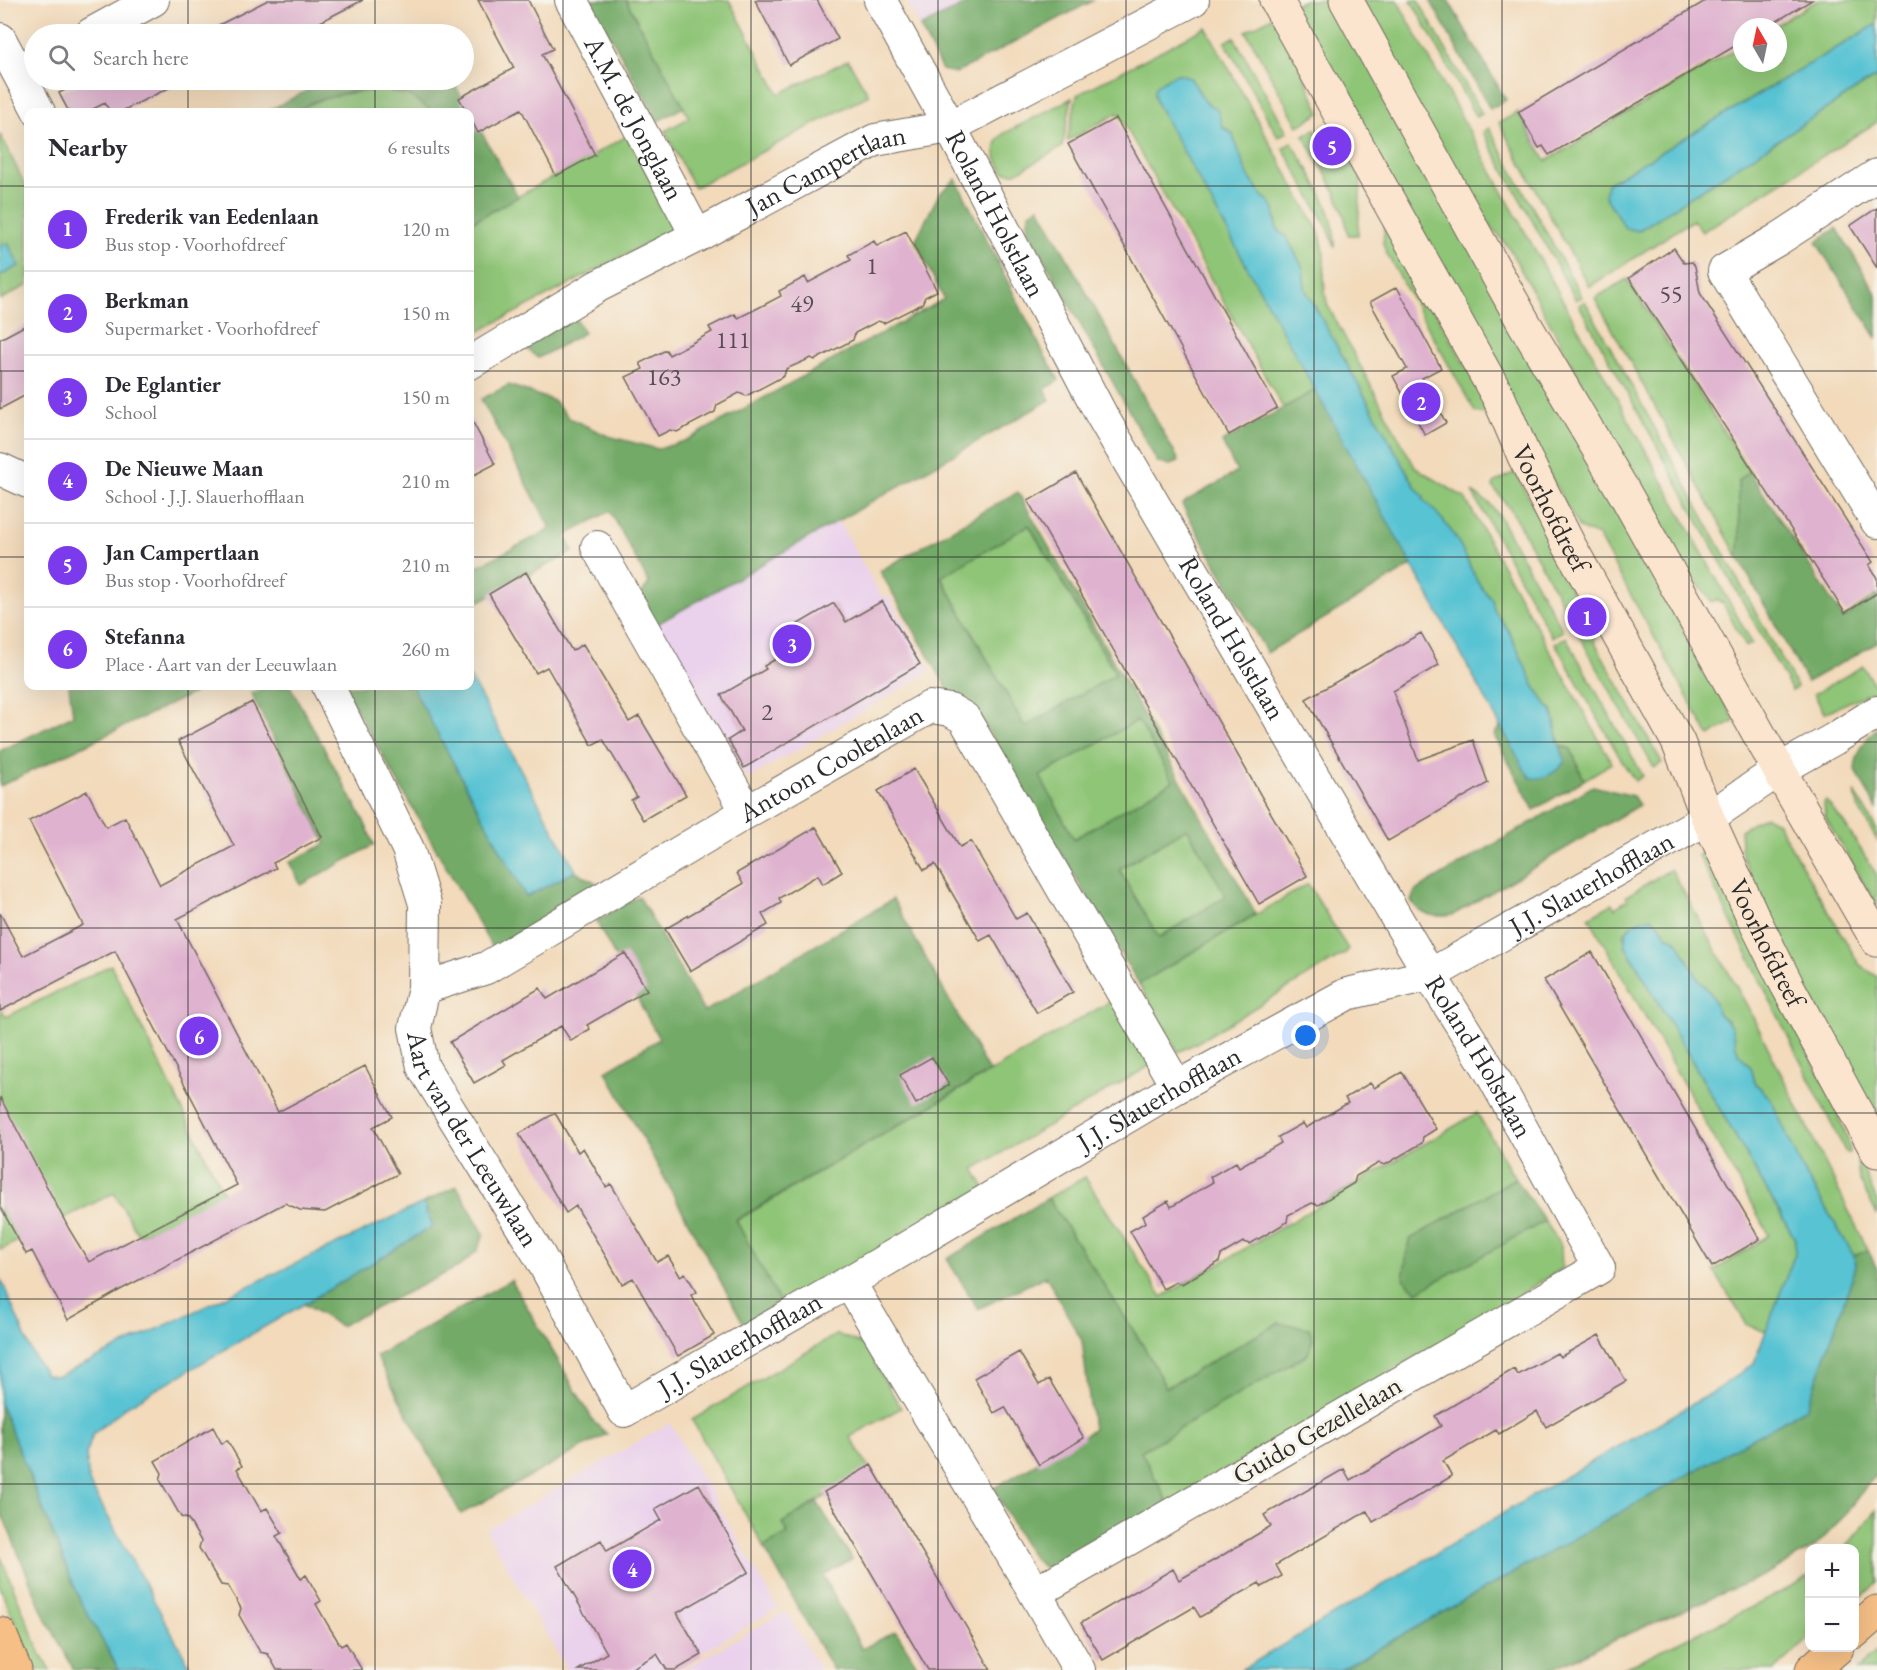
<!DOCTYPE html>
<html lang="en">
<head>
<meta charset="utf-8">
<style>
	:root { --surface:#fff; --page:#f7f7f7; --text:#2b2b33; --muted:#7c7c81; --line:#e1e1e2; --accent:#7c3aed }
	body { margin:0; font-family:"EB Garamond",serif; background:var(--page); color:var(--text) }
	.controls { position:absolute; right:18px; bottom:18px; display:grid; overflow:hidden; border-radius:12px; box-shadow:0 6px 24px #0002 }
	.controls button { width:54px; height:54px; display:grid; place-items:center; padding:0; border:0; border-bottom:2px solid var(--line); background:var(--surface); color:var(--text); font:30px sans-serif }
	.compass { position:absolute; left:1733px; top:18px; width:54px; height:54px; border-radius:50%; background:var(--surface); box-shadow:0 6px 24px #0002; rotate:351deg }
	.you { position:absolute; left:1306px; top:1036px; width:21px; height:21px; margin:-15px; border:4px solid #fff; border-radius:50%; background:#1a73e8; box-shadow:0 0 0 9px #1a73e833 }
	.badge { display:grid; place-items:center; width:39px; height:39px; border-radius:50%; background:var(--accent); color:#fff; font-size:20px; font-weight:700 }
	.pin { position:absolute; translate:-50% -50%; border:3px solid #fff; box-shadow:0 2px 6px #0006 }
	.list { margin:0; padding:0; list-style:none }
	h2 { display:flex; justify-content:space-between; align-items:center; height:78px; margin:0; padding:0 24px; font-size:26px }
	h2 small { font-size:20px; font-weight:400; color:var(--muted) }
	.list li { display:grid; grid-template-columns:39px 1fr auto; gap:18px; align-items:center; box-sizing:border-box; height:84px; padding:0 24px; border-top:2px solid var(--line) }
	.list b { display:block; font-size:22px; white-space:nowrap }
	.list p { margin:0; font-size:20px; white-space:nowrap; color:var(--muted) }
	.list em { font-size:20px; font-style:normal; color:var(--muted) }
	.icon { flex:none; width:33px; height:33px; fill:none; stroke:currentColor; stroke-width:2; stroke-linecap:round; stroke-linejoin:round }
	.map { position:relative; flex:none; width:1877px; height:1670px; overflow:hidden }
	.search { position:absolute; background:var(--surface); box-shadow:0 6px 24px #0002; left:24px; top:24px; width:450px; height:66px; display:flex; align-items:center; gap:15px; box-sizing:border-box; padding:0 21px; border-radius:33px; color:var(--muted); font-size:22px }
	.panel { position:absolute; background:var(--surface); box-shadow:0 6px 24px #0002; left:24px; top:108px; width:450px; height:582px; border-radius:12px }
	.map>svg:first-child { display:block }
	.built { fill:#ead1ec }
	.green { fill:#8fc577; stroke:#5d7851; stroke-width:1.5 }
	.forest { fill:#73aa68; stroke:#4f6a4a; stroke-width:1.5; fill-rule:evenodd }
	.water { fill:#58c3d3; stroke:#42777f; stroke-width:1.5 }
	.building { fill:#dfb2cf }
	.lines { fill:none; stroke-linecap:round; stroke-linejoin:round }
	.street-casing { stroke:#71685d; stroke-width:34 }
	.secondary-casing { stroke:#71685d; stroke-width:35 }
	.primary-casing { stroke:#71685d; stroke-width:35 }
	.street { stroke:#fff; stroke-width:32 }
	.secondary { stroke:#fbe5cf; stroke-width:33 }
	.primary { stroke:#f5bf86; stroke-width:33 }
	.grid { fill:none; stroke:#2b2b2b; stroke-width:1.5; stroke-opacity:0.55 }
	.labels { text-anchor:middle; stroke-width:6; stroke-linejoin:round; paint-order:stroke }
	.number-label { font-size:24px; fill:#584d54 }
	.street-label { font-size:27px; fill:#2b2b2b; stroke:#f7f3e8 }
</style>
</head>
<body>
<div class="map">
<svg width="1877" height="1670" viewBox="0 0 1877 1670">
	<rect width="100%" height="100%" fill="#f7f3e8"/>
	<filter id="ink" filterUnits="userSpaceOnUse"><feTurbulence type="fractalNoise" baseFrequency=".0167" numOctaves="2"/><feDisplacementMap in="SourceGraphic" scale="12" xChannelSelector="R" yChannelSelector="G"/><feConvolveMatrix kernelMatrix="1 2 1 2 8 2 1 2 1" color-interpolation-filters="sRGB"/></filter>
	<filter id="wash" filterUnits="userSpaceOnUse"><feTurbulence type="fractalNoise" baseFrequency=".008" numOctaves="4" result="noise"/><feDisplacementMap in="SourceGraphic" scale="24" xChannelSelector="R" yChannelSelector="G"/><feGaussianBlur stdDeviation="1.35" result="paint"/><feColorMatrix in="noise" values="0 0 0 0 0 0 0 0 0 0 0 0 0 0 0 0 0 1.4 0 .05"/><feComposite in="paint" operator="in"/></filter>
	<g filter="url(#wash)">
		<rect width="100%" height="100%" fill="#f2dabb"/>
		<path class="built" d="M906,0H973L920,27Z
			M835,515L881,596L889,597L931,671L747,779L652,618Z
			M670,1423L778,1608L672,1670H567L486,1530Z
			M786,1611L820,1670H682Z"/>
		<path class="green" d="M626,0H729L779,94L848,60L869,95L694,188L665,131L689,118Z
			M1304,0H1336L1735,721L1709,736L1598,536L1579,528L1291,7Z
			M1353,0H1397L1752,643L1746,647L1722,602L1720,603L1717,599L1712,602L1677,558L1509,248L1453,181Z
			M1411,0H1418L1482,114L1476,117Z
			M1818,0H1877V24L1607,184L1638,231L1877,76V122L1702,232L1693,220L1589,287L1499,123L1518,112L1546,161L1742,45V63H1778V27H1772Z
			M1278,14L1320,113L1298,126L1246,31Z
			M1206,27L1318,230C1330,257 1319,278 1328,306L1405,449L1415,467L1465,498L1612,763L1584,780L1571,749L1560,745L1552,710L1547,706L1535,687L1508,630L1493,610L1492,599C1476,585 1470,565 1461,547C1451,528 1437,514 1422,499L1423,497L1416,488L1305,289L1303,268L1287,238L1280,232L1276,226V219L1270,202L1263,197L1247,174L1232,133C1214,124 1202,94 1190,78L1170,77L1158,84L1154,96L1316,390L1283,408L1118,113L1067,141L1077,95Z
			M1234,37L1287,132L1278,137L1225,42Z
			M386,90L409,95L433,112H294C327,94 349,92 386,90Z
			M1072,98L1062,147L1016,173L1004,172C994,159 991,146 1003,134Z
			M1489,128L1582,297L1576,300L1483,132Z
			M1315,129L1331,158L1342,152L1361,176L1358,235H1348C1344,199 1321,167 1304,136Z
			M0,134L28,191V285L0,300V276L19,266L8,243L0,246Z
			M627,136L677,228L470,336V223Z
			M1292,142C1310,175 1337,209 1335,248L1329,230L1283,148Z
			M1385,222L1494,416L1475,412L1387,254L1383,244Z
			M1627,279L1749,471L1738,481L1740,537L1738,557L1595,298Z
			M1585,301L1797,687L1792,691L1579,305Z
			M1515,472L1571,575L1565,579L1587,619L1574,625L1511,510L1493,487L1494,483Z
			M1472,492L1489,503L1499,516L1563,631L1552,637Z
			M1029,525L1116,674L1025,727L941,576Z
			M1597,621L1599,624L1594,641L1662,763L1654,768L1577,632Z
			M1566,637L1643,776L1635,781L1622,761L1555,643Z
			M1863,666L1877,690L1824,713L1814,694Z
			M1138,720L1173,781L1074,839L1040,776Z
			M1855,792L1877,830V840L1858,807Z
			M1826,801L1842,820L1877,875V906L1825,817L1824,803Z
			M1765,816L1777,822L1859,964L1877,977V1115L1866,1105L1764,905L1742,855L1740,830Z
			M1187,828L1227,896L1158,938L1119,869Z
			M1701,853L1705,854L1711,863L1837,1109C1840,1123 1851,1140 1849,1153H1846L1698,855Z
			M1671,869L1750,1011L1868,1250L1854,1256L1803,1170L1770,1098L1755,1083L1751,1067L1738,1053L1728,1021L1719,1014L1711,994L1698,978L1677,941L1666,935L1660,924L1651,918L1638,923L1624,933L1625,945L1795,1239V1254L1766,1332L1747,1325L1714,1271L1769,1235L1589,917L1612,904L1615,908L1628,900L1626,896Z
			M1308,884L1348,949L1346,953L1196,1043L1178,1052L1139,984Z
			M111,965L224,1194L139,1236L114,1193L0,1250V1006L6,1017Z
			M1116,998L1153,1064L974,1169L985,1188L782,1306L736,1221Z
			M1477,1113L1515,1178L1409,1240L1417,1291L1545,1221L1561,1246L1562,1269L1169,1505L1141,1451L1308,1354L1278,1323L1166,1388L1144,1347L1048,1198L1085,1177L1162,1297Z
			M1857,1160L1860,1161L1877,1202V1215L1859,1179Z
			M837,1334L864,1345L901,1408L850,1437L870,1469L782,1523L788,1534L764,1547L692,1420Z
			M1877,1510V1583L1855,1602L1854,1548H1845Z
			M0,1555L41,1655L50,1670H35L0,1587Z
			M1809,1576V1639L1775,1670H1620C1683,1638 1749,1612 1809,1576Z
			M1877,1652V1670H1855H1856Z"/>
		<path class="forest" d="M590,0H626L684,107L658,121Z
			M973,0H1094L956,73L942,70L920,27Z
			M1430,0H1448L1506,100L1490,109Z
			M328,80H452L518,197L470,223V112H433L409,95L386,90L350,92L315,101L294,112H266Z
			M956,179L1045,356L1059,380L1045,389L1050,400L652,627L637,600L649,583L610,511L565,536L573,552L470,606V570L551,529L481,399L509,385L554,401L569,418L608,436L658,449L685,441L944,299L915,241L939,194Z
			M1039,207L1179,461L1171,465L1158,463L1027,229L1029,214Z
			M1837,228L1877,295V338L1816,242Z
			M572,312L584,333L538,358L517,341Z
			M1316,390L1413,565L1267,653L1182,505L1186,501L1237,472L1222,442Z
			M1749,471L1843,618L1877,595V643L1807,682L1738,557L1740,537L1738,481Z
			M1018,492L1256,914L1139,984L978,714L950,693L880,571ZM1029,525L1116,674L1025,727L941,577ZM1138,720L1173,781L1074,839L1040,776ZM1187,828L1226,896L1159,938L1119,869Z
			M69,686H208L0,786V751L73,715Z
			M268,686H290L364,821L374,845L301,885L289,862L326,844L251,693Z
			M343,686H412L526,897L576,871L598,884L494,951Z
			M1501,725L1531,778L1564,761L1560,745L1571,749L1584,780L1534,810L1494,735Z
			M1877,728V809L1855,770C1856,753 1865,739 1877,728Z
			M1593,786L1633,796L1639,805L1453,915C1435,918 1421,916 1411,901L1415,891Z
			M639,896L704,1012L893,899L989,1072L736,1220L782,1306L746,1328L606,1071L659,1039L596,921Z
			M1515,1178L1545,1221L1417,1292L1403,1279L1409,1240Z
			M457,1186L484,1234L477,1251L460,1266L340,1326L304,1304L433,1226L423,1203Z
			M1048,1198L1144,1347L1166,1388L1278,1323L1309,1328L1313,1339L1308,1354L1141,1451L1169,1505L1051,1569C1050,1568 1043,1567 1042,1566C1027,1556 1003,1506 994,1488L1093,1430L1082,1341L1046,1276L978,1309L947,1259Z
			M1868,1250L1877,1269V1473L1836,1525L1816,1546L1769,1573L1596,1648L1550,1670H1340L1806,1408L1813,1392L1854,1272L1856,1265L1854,1256Z
			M511,1280L594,1422L607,1434L461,1514L376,1356Z
			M0,1403L80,1600L119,1670H74L43,1613L0,1509Z
			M817,1502L852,1559L823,1575L862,1649L896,1631L920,1670H833L764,1547L788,1534L782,1523Z"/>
		<path class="water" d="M1877,24V76L1638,231L1625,228L1605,196L1607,184Z
			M1177,74C1196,74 1196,94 1208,104C1210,106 1214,107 1217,109L1223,128L1232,133L1247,174L1263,197L1270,202L1274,209L1276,226L1280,232L1287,238L1303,268L1305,289L1416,488L1424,497L1423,499C1438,514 1451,528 1461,547C1470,565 1476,585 1492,599L1494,610L1508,630L1535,687L1547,706L1552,710L1557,737L1565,761C1558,772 1544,780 1531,778L1526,772L1156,102L1154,91L1158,84Z
			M8,243L19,266L0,276V246Z
			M470,677L576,871L526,897L412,686H470Z
			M1651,918L1660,924L1666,935L1677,941L1698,978L1711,994L1719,1014L1731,1026L1738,1053L1751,1067L1755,1083L1770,1098L1803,1170L1854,1256L1856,1265L1854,1272L1813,1392L1806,1408L1340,1670H1241L1537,1493L1710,1394L1754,1363L1795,1254V1239L1625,945C1623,928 1635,920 1651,918Z
			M423,1203L433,1226L330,1289L127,1406L93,1434L86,1454L89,1482L192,1670H119L80,1600L0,1403V1277L32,1353L46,1375L59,1376Z"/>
		<g id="blocks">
			<path class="building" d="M268,0H363L297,34H201Z
				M478,0H528L553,49L542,54L595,155L556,176L521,109L478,133L470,117V112H467L459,98L514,68Z
				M755,0H817L838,39L789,65Z
				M1707,0H1812L1767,27H1742V42L1549,155L1543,146L1539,148L1518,112Z
				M85,80H185L120,112H110L105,103L87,112H69L59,93Z
				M1116,118L1277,408L1229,435L1068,144Z
				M1877,208V268L1850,226Z
				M906,231L937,291L925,297L922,304L884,323L878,321L855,333L853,340L815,360L811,358L786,369L784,376L746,396L739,393L717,405L715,412L677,432L670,430L658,436L626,377L643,369L640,363L666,350L669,355L690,344L712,332L709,327L735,314L738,318L760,307L781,296L779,291L805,277L808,283L851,260L848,255L874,241L877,246Z
				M1674,248L1684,263L1692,262L1695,266L1700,293L1873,562L1869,565L1877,578V593L1845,613L1629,278Z
				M1397,287L1441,368L1422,378L1446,423L1425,435L1393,376L1407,369L1370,302Z
				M28,324V394L0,409V339Z
				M470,417L495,464L470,477Z
				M1076,473L1307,876L1259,904L1028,501Z
				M526,572L572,651L583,644L629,722L639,716L686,795L643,820L631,800L637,797L603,739L592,745L547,667L536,673L489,594Z
				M882,601L920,664L744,768L728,740L742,731L721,695L766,669L764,666L781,656L775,645L784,640L781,634L834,603L846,622Z
				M1421,633L1439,665L1393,691L1418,760L1473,740L1488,783L1388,841L1306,699Z
				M252,702L322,837L273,863L276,868L177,919L278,1112L365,1066L392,1117L373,1127L398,1174L325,1212L300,1210L285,1203L120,1290L68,1320L32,1251L26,1254L0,1206V1097L69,1229L89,1262L237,1185L115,951L0,1011V913L23,956L83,925L29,821L87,791L106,827L125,817L160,885L234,846L178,741Z
				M914,769L960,847L971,841L1016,919L1027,913L1073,992L1037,1013L991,935L980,941L935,864L924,870L878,791Z
				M816,827L842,872L823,884L818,875L779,898L781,903L762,914L768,925L690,971L665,929L743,884L737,873Z
				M1592,952L1760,1239L1712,1267L1544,980Z
				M625,953L647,990L587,1025L590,1029L571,1041L561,1026L503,1060L506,1065L474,1083L450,1042L540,988L547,999Z
				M932,1057L949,1085L916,1104L900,1075Z
				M1402,1072L1436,1129L1423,1137L1422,1143L1385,1165L1379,1163L1356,1176L1354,1183L1318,1205L1312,1203L1288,1215L1287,1222L1250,1244L1243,1242L1221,1255L1219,1262L1182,1284L1176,1282L1163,1289L1130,1231L1146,1222L1143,1216L1168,1201L1171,1207L1213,1182L1210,1177L1236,1162L1239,1167L1281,1143L1278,1137L1303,1123L1306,1128L1348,1103L1345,1098L1370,1083L1374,1088Z
				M555,1113L578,1152L583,1148L606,1187L611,1184L657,1262L668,1256L680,1276L685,1273L697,1292L691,1295L714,1335L678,1356L633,1278L622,1284L576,1206L566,1213L519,1134Z
				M1599,1335L1626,1381L1546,1427L1537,1411L1499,1434L1496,1430L1443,1461L1452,1476L1403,1505L1373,1522L1367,1511L1276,1565L1282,1576L1262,1587L1259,1583L1200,1617L1194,1607L1103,1660L1081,1623L1173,1569L1179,1580L1218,1558L1271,1526L1264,1515L1344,1469L1350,1480L1369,1469L1441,1426L1435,1416L1514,1369L1518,1375L1557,1353L1560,1357Z
				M1019,1352L1039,1385L1049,1379L1084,1438L1039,1465L1005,1407L994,1413L974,1378Z
				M213,1427L222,1444L227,1440L242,1466L237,1469L261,1511L267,1508L282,1533L276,1536L301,1579L306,1575L321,1601L316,1604L328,1625L341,1646L346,1643L362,1670H277L268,1654L260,1652L239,1615L241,1608L228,1586L221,1585L199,1548L201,1541L188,1519L181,1517L160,1480L162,1473L155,1461Z
				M871,1465L981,1652L991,1670H928L824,1492Z
				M699,1484L749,1572L677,1613L702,1655L676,1670H667L657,1654L629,1670H578L607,1653L557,1566L601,1540L607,1551L661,1520L655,1509Z"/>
		</g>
	</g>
	<g filter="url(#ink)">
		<use href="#blocks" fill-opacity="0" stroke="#71685d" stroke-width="1.5"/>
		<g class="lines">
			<defs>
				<g id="street">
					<path id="s1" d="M571,0L697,236"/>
					<path id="s2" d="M880,0L950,127L1102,416L1430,975L1489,1069L1599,1268L1035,1593"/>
					<path d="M91,34L153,0"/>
					<path d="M0,39L39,112"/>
					<path d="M1877,175L1777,240L1724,271L1877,522"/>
					<path id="s3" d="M470,363L598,286L697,236L875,140L950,127L1193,0"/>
					<path d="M0,469L28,482"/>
					<path d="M597,547L747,812"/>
					<path id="s4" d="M328,686L408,849L425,904L424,988L415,1028L423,1067L539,1255L624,1411L849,1282L1177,1087L1347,994L1430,975L1708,818L1779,770L1834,739L1877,712"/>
					<path id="s5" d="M424,988L486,968L747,812L930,707L950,710L964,718L1177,1087"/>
					<path d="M849,1282L1035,1593L1079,1670"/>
				</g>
				<g id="secondary">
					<path id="s6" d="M1276,0L1499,398L1524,456L1569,545L1678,742L1708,818L1753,917L1787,985L1877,1151"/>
					<path d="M1346,0L1524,323L1624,492L1779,770L1877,940"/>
				</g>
				<path id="primary" d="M1854,1632L1877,1612
					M0,1634L15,1670
					M1812,1670L1837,1648"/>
			</defs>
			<use href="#street" class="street-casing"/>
			<use href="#secondary" class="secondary-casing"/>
			<use href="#primary" class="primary-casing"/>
			<use href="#street" class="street"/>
			<use href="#secondary" class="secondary"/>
			<use href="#primary" class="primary"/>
		</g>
	</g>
	<path class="grid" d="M188,0V34M375,0V34M563,0V1670M751,0V1670M938,0V1670M1126,0V1670M1314,0V1670M1502,0V1670M1689,0V1670M188,80V112M375,80V112M0,186H28M470,186H1877M0,371H28M470,371H1877M0,557H28M470,557H1877M188,686V1670M375,686V1670M0,742H1877M0,928H1877M0,1113H1877M0,1299H1877M0,1484H1877"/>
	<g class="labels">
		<g class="number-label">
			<text x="872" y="274">1</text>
			<text x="1671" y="302">55</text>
			<text x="802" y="312">49</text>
			<text x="733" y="348">111</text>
			<text x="664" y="385">163</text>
			<text x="767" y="720">2</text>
		</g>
		<g class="street-label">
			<text dy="9" stroke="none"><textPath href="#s1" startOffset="134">A.M. de Jonglaan</textPath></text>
			<text dy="9" stroke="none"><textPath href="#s3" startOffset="406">Jan Campertlaan</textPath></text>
			<text dy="9" stroke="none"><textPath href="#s2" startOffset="243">Roland Holstlaan</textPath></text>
			<text dy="9" stroke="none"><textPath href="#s6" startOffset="578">Voorhofdreef</textPath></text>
			<text dy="9" stroke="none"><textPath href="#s2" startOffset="729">Roland Holstlaan</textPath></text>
			<text dy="9" stroke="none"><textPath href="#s5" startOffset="466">Antoon Coolenlaan</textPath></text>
			<text dy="9" stroke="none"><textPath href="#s4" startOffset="1908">J.J. Slauerhofflaan</textPath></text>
			<text dy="9" stroke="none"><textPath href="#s6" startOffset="1064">Voorhofdreef</textPath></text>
			<text dy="9" stroke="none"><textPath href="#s2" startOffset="1215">Roland Holstlaan</textPath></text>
			<text dy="9" stroke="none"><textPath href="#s4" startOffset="1422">J.J. Slauerhofflaan</textPath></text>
			<text dy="9" stroke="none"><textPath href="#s4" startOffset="490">Aart van der Leeuwlaan</textPath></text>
			<text dy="9" stroke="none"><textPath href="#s4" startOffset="936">J.J. Slauerhofflaan</textPath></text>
			<text transform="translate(1317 1430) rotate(-30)" y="9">Guido Gezellelaan</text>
		</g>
	</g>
</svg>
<div class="controls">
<button>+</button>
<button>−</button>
</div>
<svg class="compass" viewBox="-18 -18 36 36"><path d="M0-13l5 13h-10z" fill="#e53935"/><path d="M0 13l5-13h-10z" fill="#7c7c81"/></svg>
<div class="you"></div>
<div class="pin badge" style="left:1587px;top:617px">1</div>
<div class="pin badge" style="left:1421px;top:402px">2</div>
<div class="pin badge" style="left:792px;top:644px">3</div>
<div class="pin badge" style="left:632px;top:1569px">4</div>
<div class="pin badge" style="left:1332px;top:146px">5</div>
<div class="pin badge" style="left:199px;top:1036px">6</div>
<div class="search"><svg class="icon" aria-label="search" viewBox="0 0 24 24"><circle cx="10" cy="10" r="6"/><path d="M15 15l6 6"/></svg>Search here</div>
<section class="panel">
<h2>Nearby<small>6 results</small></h2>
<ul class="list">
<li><span class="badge">1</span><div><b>Frederik van Eedenlaan</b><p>Bus stop · Voorhofdreef</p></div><em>120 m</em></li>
<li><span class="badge">2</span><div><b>Berkman</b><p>Supermarket · Voorhofdreef</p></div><em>150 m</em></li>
<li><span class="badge">3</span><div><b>De Eglantier</b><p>School</p></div><em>150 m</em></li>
<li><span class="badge">4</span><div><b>De Nieuwe Maan</b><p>School · J.J. Slauerhofflaan</p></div><em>210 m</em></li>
<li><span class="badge">5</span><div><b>Jan Campertlaan</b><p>Bus stop · Voorhofdreef</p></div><em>210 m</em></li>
<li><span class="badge">6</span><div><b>Stefanna</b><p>Place · Aart van der Leeuwlaan</p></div><em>260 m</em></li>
</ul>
</section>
</div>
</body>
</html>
